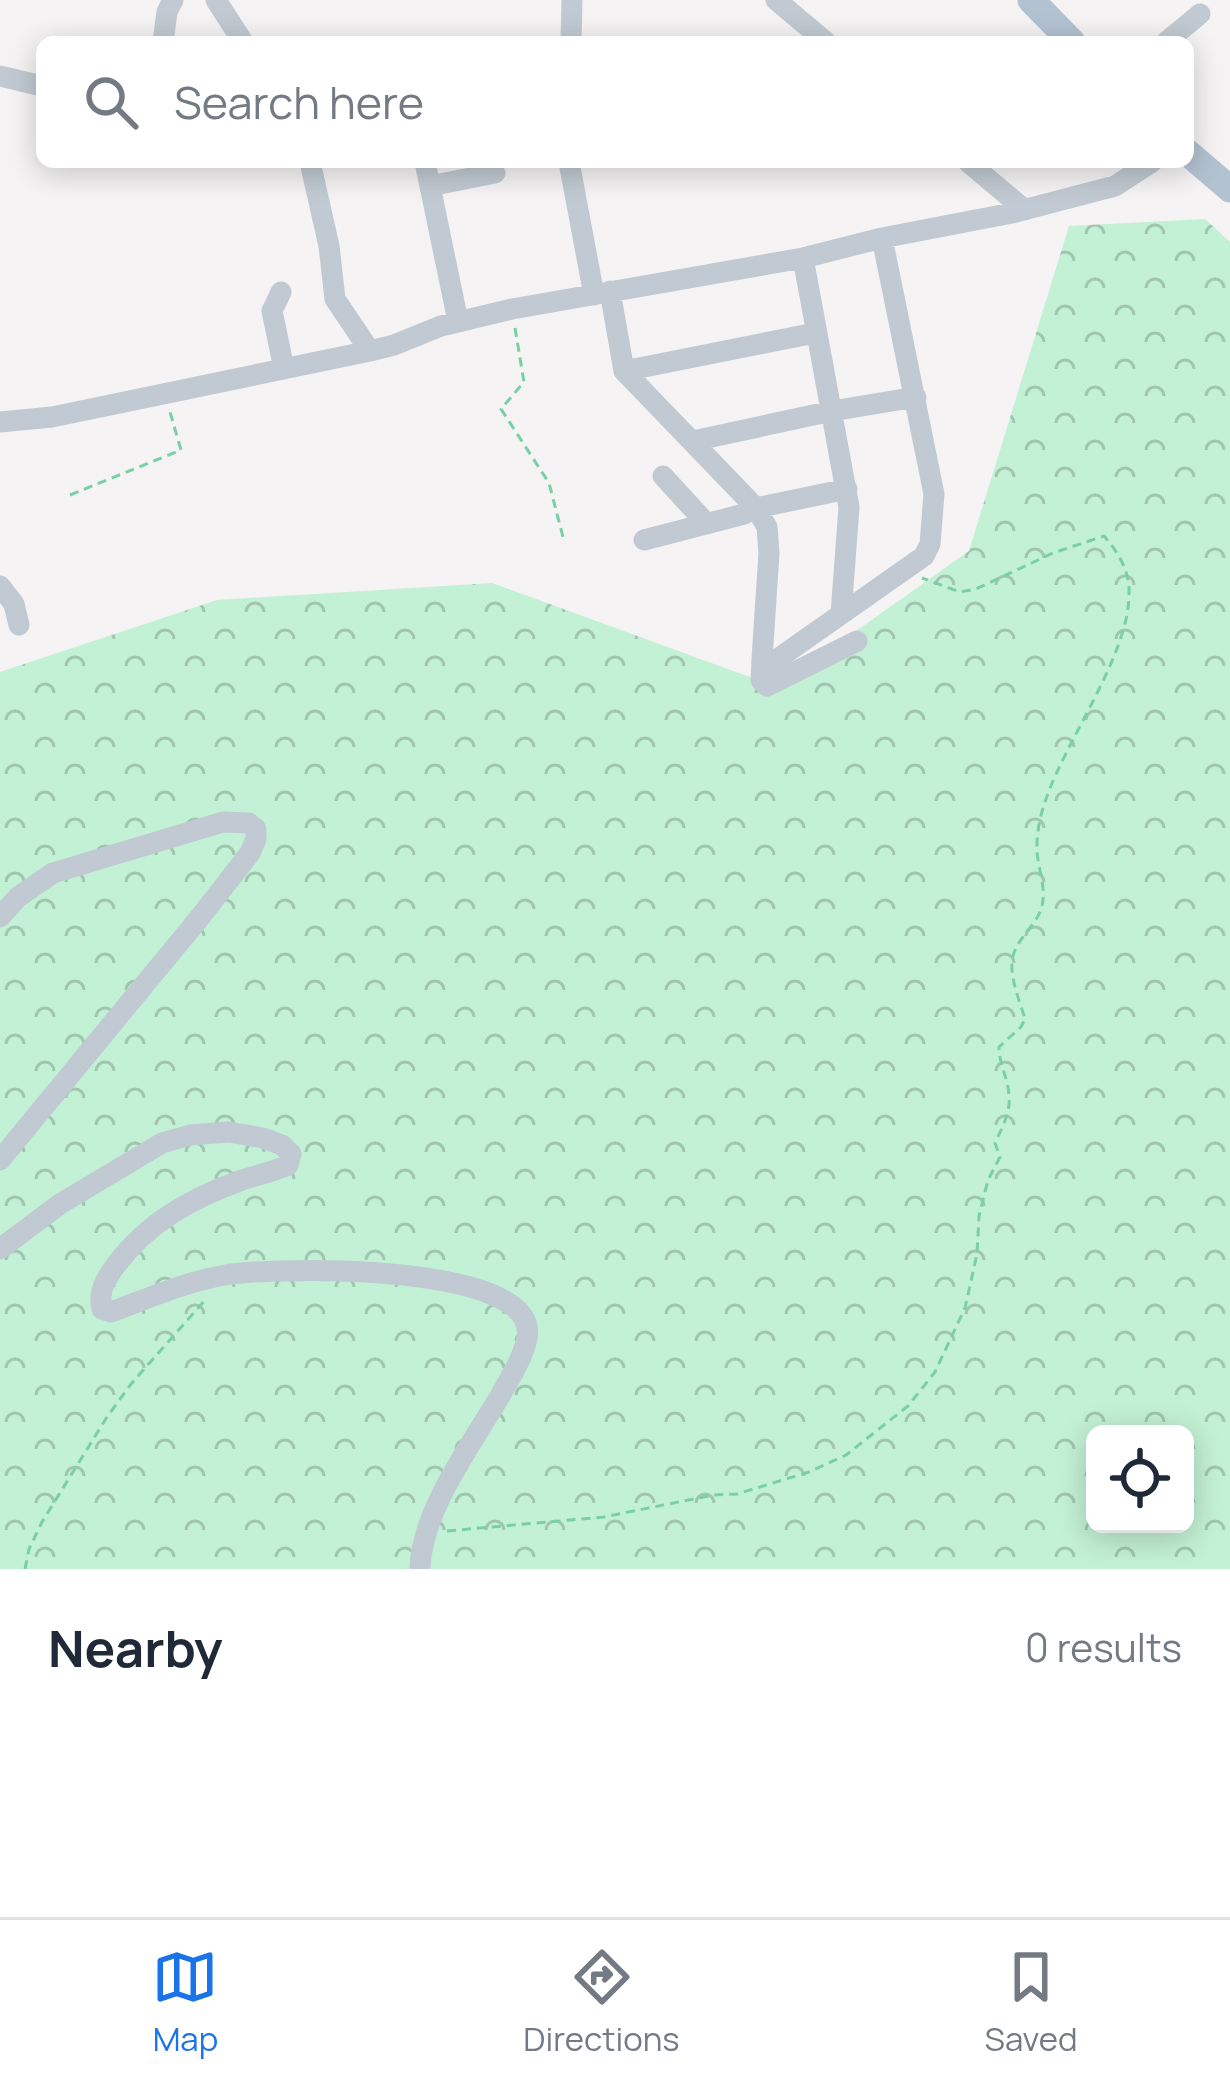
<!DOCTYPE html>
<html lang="en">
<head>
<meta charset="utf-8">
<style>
	:root { --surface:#fff; --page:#f6f6f7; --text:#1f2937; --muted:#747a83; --line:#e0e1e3; --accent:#1a73e8 }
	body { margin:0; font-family:Manrope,sans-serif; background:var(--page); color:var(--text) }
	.controls { position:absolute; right:36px; bottom:36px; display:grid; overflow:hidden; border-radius:18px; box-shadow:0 6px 30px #0003 }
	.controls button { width:108px; height:108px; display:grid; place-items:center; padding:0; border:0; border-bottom:3px solid var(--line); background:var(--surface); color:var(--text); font:60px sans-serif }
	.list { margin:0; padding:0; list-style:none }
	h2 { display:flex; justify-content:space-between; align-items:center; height:156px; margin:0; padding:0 48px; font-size:51px }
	h2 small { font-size:39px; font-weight:400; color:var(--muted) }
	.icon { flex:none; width:66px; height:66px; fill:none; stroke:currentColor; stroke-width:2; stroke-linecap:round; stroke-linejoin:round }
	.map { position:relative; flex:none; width:1230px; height:1569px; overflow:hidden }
	.search { position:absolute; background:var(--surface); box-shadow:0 6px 30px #0003; left:36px; right:36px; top:36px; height:132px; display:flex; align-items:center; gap:30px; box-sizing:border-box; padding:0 42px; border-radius:18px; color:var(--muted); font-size:45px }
	.sheet { height:348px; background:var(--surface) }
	nav { display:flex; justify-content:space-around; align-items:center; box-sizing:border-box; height:168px; border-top:3px solid var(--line); background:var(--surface); font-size:33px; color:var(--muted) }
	nav a { display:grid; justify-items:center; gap:6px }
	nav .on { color:var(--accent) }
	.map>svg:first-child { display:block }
	.forest { fill:url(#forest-crowns); fill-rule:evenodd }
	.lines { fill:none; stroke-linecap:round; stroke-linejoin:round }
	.path { stroke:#7ad0a6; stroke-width:3; stroke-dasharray:9 6; stroke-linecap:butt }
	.minor { stroke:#c1cad2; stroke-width:21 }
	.major { stroke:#b3c2d1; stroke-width:27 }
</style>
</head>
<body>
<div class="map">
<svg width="1230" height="1569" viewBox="0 0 1230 1569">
	<defs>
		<pattern id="forest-crowns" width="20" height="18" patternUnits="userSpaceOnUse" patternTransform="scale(3)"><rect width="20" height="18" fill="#c3f1d5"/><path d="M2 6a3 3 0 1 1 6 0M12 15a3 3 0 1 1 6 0" fill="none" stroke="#a0c6b0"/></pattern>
	</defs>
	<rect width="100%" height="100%" fill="#f5f3f3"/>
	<path class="forest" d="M1205,219L1230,242V1569H0V672L217,600L492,583L777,687L969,551L1069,226ZM1095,1434H1185V1524H1095Z"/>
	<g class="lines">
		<path class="path" d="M515,328L524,382L501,409L549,483L563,537
			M70,495L181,450L170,412
			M447,1531L604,1517L713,1495L737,1494L809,1472L846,1455L908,1406L935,1372L965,1308L977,1254L979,1216L988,1180L1000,1157L995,1143C1002,1128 1011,1112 1009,1095C1008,1078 999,1064 999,1047L1021,1027L1025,1019C1020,1001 1008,975 1013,956C1019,934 1041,923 1043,900C1045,881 1036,863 1037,845C1037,830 1041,813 1046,799C1067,738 1129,655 1129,594C1130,571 1118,552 1104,536L1053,553L976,589L960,592L922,578
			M25,1569L29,1549L42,1522L107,1417L131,1384L206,1299"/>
		<path class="minor" d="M216,0L243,42
			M776,0L826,42
			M163,42L167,12L173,0
			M571,42L572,0
			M1166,42L1200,14
			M0,76L42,86
			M310,162L329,246L335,299L370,351
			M425,162L458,321
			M569,162L594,295
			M968,162L1025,210
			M430,186L495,173
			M803,258L849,507L841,614
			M610,291L624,371L756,508L767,527L769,553L762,659L767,663L776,660L924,556L930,544L934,494L882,238
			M281,292L272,311L284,369
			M624,371L815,333
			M0,422L52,417L370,351L394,345L441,326L512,309L803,258L882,238L1012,213L1115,186L1152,162
			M693,441L832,411L916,397
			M663,476L707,524
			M644,540L744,514L756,508L847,489
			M0,586L14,604L19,625
			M762,659L761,680L767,686L857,641
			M0,917L18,897L53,873L223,822L249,823L256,830V839L250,853L201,916L0,1160
			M0,1249L60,1204L162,1143L190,1135L229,1132L263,1138L282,1145L291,1154L288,1165C273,1172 257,1175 242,1180C192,1198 148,1222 116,1265C105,1280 98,1291 102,1309L111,1312C149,1298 185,1282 225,1275C270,1267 541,1261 527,1338C523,1358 510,1378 500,1396C471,1445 421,1512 420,1569"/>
		<path class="major" d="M1031,0L1072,42
			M1188,153L1230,189"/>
	</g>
</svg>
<div class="controls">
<button><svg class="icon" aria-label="locate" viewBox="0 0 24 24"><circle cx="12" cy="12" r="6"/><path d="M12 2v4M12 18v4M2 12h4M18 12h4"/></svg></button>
</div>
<div class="search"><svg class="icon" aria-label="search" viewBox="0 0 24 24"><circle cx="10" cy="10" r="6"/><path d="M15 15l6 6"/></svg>Search here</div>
</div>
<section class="sheet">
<h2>Nearby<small>0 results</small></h2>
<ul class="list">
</ul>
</section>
<nav>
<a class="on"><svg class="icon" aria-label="map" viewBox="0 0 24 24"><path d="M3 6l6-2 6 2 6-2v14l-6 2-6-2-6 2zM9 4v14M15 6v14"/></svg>Map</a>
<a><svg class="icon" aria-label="directions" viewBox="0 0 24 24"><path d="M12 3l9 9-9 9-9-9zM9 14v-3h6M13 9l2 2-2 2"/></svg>Directions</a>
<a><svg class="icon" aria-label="saved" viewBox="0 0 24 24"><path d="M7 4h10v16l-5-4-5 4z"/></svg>Saved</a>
</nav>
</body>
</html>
